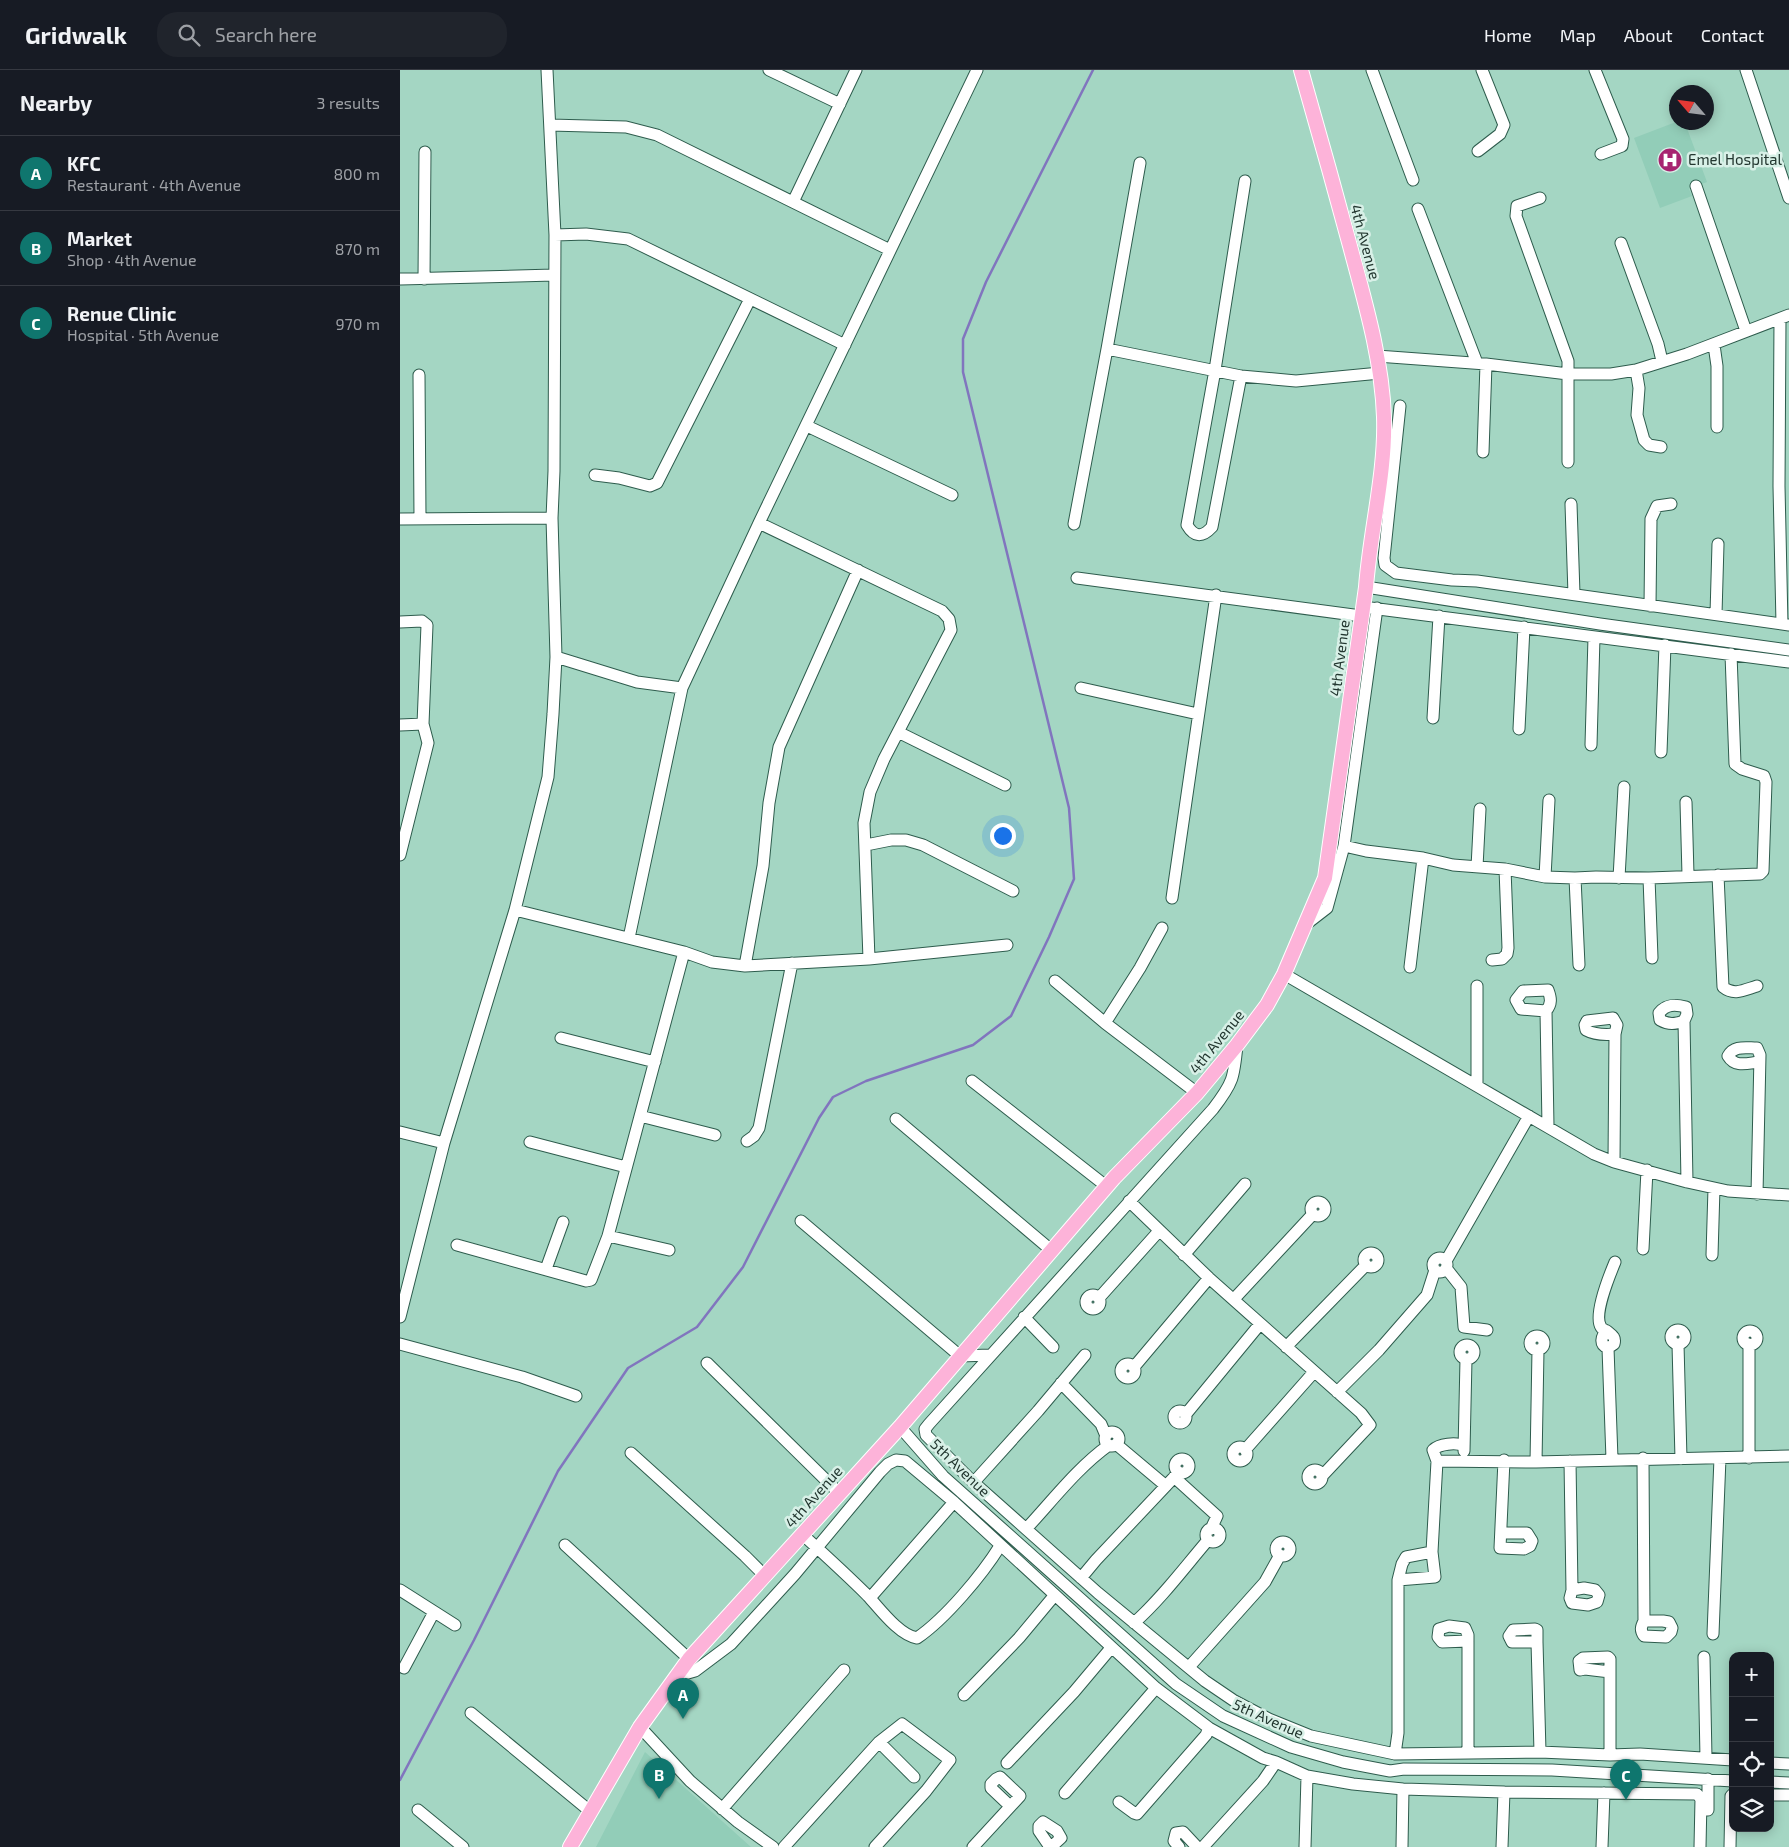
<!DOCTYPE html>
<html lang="en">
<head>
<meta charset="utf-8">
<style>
	:root { --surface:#171b24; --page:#20242c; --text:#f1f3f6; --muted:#9ea1a6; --line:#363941; --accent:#0f766e }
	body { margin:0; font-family:"Exo 2",sans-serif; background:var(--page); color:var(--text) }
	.controls { position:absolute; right:15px; bottom:15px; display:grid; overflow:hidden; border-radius:10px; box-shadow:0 2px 12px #0003 }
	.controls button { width:45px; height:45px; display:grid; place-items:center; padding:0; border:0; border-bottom:1px solid var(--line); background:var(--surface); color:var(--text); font:25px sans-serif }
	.compass { position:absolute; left:1269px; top:15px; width:45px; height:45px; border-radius:50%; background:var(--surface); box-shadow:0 2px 12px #0003; rotate:298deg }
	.you { position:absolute; left:602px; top:765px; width:18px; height:18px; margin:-12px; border:4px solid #fff; border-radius:50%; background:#1a73e8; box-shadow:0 0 0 8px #1a73e833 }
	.badge { display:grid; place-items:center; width:32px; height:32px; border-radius:50%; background:var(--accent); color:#fff; font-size:16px; font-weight:700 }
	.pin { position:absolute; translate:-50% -41px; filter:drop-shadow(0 1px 2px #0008) }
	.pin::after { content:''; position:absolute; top:26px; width:18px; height:15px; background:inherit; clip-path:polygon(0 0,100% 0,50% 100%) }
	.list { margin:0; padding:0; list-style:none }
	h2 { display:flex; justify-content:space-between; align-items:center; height:65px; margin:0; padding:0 20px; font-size:21px }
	h2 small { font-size:16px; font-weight:400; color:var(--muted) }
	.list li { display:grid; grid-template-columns:32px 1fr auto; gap:15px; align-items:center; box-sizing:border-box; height:75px; padding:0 20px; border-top:1px solid var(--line) }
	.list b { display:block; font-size:19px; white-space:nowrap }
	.list p { margin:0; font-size:16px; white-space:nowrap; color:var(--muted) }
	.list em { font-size:16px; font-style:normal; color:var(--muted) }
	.icon { flex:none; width:28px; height:28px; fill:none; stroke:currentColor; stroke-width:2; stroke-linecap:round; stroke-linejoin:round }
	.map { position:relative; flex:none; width:1389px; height:1777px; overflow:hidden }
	header { display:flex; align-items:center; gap:30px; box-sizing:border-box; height:70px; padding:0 25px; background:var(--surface); border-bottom:1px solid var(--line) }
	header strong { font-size:24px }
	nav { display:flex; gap:28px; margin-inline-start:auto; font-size:18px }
	.search { width:350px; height:45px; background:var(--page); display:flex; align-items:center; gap:12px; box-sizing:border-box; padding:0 18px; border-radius:20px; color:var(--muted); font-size:19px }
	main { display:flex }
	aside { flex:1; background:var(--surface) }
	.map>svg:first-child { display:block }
	.built { fill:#92cdb8 }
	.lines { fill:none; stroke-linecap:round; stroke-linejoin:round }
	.stream { stroke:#8175be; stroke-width:2.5 }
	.minor-casing { stroke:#2e5c4d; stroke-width:13 }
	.major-casing { stroke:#fff; stroke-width:16 }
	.minor { stroke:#fff; stroke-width:11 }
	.major { stroke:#fdb3d9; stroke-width:14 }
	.labels { text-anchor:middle; stroke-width:5; stroke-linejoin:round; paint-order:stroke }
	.poi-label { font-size:15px; fill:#233730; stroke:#d8f0e7; text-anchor:start }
	.street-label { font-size:15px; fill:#233730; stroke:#d8f0e7 }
</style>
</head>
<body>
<header>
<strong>Gridwalk</strong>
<div class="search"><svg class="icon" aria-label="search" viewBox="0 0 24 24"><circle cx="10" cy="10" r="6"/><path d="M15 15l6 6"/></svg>Search here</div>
<nav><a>Home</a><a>Map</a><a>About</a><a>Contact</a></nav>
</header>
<main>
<aside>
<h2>Nearby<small>3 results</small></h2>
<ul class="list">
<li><span class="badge">A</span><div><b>KFC</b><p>Restaurant · 4th Avenue</p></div><em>800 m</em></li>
<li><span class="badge">B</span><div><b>Market</b><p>Shop · 4th Avenue</p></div><em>870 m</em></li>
<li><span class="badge">C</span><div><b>Renue Clinic</b><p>Hospital · 5th Avenue</p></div><em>970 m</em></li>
</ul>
</aside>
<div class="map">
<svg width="1389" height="1777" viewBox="0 0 1389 1777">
	<rect width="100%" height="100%" fill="#a4d6c3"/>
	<path class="built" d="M1276,52L1285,53L1307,112L1289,119L1292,126L1260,138L1234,68Z
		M245,1682L351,1777H196Z"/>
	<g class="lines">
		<path class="stream" d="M0,1710L74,1570L158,1401L228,1298L297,1257L343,1197L419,1048L433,1027L466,1011L573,975L611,946L649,867L674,809L669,738L563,302V269L586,212L693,0"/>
		<defs>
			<path id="minor" d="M369,0L440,34
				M972,0L1013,110
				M1195,0L1223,69L1222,76L1201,84
				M1346,0L1389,128
				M150,55L226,57L257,65L490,180
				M1078,81L1100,64L1104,55L1082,0
				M1296,116L1346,261
				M1140,128L1117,136L1116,146L1168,291V392
				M393,132L456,0
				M1018,139L1077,293
				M155,165L186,164L228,169L445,275
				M1221,173L1258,274L1262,291
				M0,209L154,205
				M24,209L25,82
				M1380,249L1379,416L1382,554
				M1314,275L1317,296V357
				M707,279L841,306L896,311L980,303
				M977,286L1086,294L1168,304H1211L1236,300L1287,284L1389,245
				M1236,300L1239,318L1237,345L1244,370L1249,375L1261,377
				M19,305L20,448
				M841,306L812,457C802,468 794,467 787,455L815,300L845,111
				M1000,336L984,488L985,495L996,503L1052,510L1077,511L1389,555
				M407,356L552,425
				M1083,382L1086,294
				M195,405L219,408L250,416L257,413L350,229
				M1171,434L1174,524
				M0,449L152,448
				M359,453L542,541L549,549L551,560L484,689L470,722L464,753L469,889
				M674,454L707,279L740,93
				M677,508L961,546
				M966,517L1200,554L1389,580
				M1250,536L1251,449L1257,436L1271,434
				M963,537L1389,592
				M1316,544L1318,474
				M0,552L22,551L27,555L23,654L28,673L0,785
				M156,587L237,612L282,618
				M681,618L798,644
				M1033,648L1039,546
				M0,655L23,654
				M1119,659L1124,557
				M498,662L605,715
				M1191,675L1194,567
				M1261,682L1265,575
				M1286,732L1288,805
				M466,775L491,770H506L523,775L613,821
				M944,776L966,781L1023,788L1053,795L1105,799L1145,807L1175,808L1196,807L1249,808L1360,804L1363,801L1366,712L1364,706L1342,699L1335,694L1331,584
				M1077,797L1080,739
				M1318,805L1323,917C1334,926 1344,920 1357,916
				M1145,807L1149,730
				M1175,808L1179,895
				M1219,808L1224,717
				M1249,808L1252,888
				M772,828L816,525
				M115,840L284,882L312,892L345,896L469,889L607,875
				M905,855L927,838L944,776L977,538
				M229,868L282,618L359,453L577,0
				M1092,890L1102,889L1107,884L1108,878L1105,799
				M345,896L363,796L369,733L379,677L458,500
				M1010,897L1023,788
				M884,904L1194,1084L1214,1092L1287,1112L1328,1121L1389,1125
				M655,911L705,953L797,1023
				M1146,941L1121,939L1116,930L1123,921L1148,920C1151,928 1152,934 1146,941L1148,1056
				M1284,951C1275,954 1269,955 1260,950L1259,943C1266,934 1275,934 1286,937L1287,944L1284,951L1287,1112
				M705,953L740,898L762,858
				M161,968L255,992
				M837,975C834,1008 833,1013 813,1039L529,1354L525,1359L526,1365L571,1410L698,1523L805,1611L833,1630L869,1649L911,1666L995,1684L1140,1682L1210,1685L1240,1684L1333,1690
				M572,1011L706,1116
				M1077,1016V916
				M240,1046L315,1065
				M496,1049L651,1180
				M0,1062L44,1073
				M347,1071L354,1066L359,1058L392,893
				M130,1072L226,1097
				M1214,1092L1215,964L1217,955L1213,948L1187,951L1185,955L1186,960C1195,965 1205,965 1215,964
				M1357,1124L1360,985L1357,978C1346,978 1334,975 1328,986C1335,998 1348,993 1359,992
				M729,1131L809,1208L961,1343L970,1355L923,1405
				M911 1139a7 7 0 1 1 14 0a7 7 0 1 1-14 0Z
				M401,1151L560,1286L590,1285
				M208,1166L269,1180
				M57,1175L186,1211L191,1210L208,1166L284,882
				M1243,1179L1247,1100
				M964 1190a7 7 0 1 1 14 0a7 7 0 1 1-14 0Z
				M784,1185L845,1114
				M1312,1185L1314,1118
				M1033 1195a7 7 0 1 1 14 0a7 7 0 1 1-14 0Z
				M1046,1191L1129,1046
				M1046,1198L1061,1217L1064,1257L1087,1260
				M146,1199L163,1152
				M686 1232a7 7 0 1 1 14 0a7 7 0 1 1-14 0Z
				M699,1228L759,1161
				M834,1229L913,1144
				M0,1247L44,1073L115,840L148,707L153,644L156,587L152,448L154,401L155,165L147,0
				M624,1247L653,1277
				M1271 1267a7 7 0 1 1 14 0a7 7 0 1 1-14 0Z
				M1207,1261C1205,1260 1202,1259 1201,1257C1193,1245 1210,1204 1215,1192
				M1207,1261C1212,1265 1216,1267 1214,1274L1208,1278C1199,1275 1201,1266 1207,1261Z
				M1343 1268a7 7 0 1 1 14 0a7 7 0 1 1-14 0Z
				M1130 1273a7 7 0 1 1 14 0a7 7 0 1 1-14 0Z
				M0,1274L122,1307L176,1326
				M1278,1274L1281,1389
				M1349,1274V1388
				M1060 1282a7 7 0 1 1 14 0a7 7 0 1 1-14 0Z
				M886,1277L966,1195
				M1208,1278L1212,1389
				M307,1293L439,1423
				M721 1301a7 7 0 1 1 14 0a7 7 0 1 1-14 0Z
				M734,1297L809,1208
				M661,1313L701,1354L706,1366
				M937,1322L979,1280L1027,1225L1035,1200
				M774 1347a6 6 0 1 1 12 0a6 6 0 1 1-12 0Z
				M786,1344L860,1254
				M500,1357L543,1406L776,1614L823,1646L891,1677L943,1692L990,1701L1004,1699L1152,1700L1333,1711
				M705 1369a7 7 0 1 1 14 0a7 7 0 1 1-14 0Z
				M716,1374L766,1416
				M833 1384a7 7 0 1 1 14 0a7 7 0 1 1-14 0Z
				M845,1380L914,1302
				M1064,1381L1066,1289
				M231,1383L345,1486L365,1506
				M1243,1388L1244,1551C1241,1557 1240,1560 1244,1566L1266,1567L1271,1562L1272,1558L1269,1552L1263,1551H1244
				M775 1396a7 7 0 1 1 14 0a7 7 0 1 1-14 0Z
				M1037,1391L1136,1392L1389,1386
				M1170,1391L1172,1520L1170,1528L1172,1533L1188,1535L1197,1532L1199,1525L1195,1520L1184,1518L1172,1520
				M1136,1392L1138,1280
				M908 1407a7 7 0 1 1 14 0a7 7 0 1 1-14 0Z
				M774,1407L817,1446L811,1459
				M574,1412L638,1341L685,1285
				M806 1465a7 7 0 1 1 14 0a7 7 0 1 1-14 0Z
				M626,1459C653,1430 677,1398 709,1375
				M1101,1463H1127L1132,1471L1130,1476L1124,1479L1100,1478L1104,1390
				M403,1465C425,1485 447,1505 468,1526C480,1539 499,1565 517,1568C545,1549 582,1505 600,1476
				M876 1479a7 7 0 1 1 14 0a7 7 0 1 1-14 0Z
				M165,1475L289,1589
				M681,1508L696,1490L779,1402
				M998,1510L1035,1507L1032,1482L1037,1391L1033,1380C1039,1374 1056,1372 1064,1376
				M0,1520L55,1555
				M470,1528L554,1432
				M734,1553C762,1528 784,1498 808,1470
				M1135,1559L1137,1560V1572H1112L1109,1566L1113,1560Z
				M1313,1564L1320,1388
				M1137,1572L1140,1682
				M1208,1587L1210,1589V1602L1185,1599L1180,1600L1179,1591L1183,1588Z
				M1304,1587L1306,1688
				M789,1597L865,1512L880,1485
				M4,1598L34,1542
				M280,1601L288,1603L295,1601L331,1574L395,1504L480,1402L488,1394L496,1390L505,1391L554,1432L756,1618L809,1658L863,1688L876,1692L907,1706L953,1714L1003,1719L1104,1722L1297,1724L1301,1729L1300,1777
				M1210,1602V1685
				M564,1625L619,1568L654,1526
				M71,1643L191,1742
				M240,1657L290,1711L338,1752L373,1777
				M479,1672L514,1707
				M1068,1682V1565L1065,1558L1049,1556L1039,1559L1038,1567L1042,1572L1068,1571
				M995,1684L998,1663V1510L1002,1494L1006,1487L1032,1482
				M607,1693L674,1622L711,1578
				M1370,1693L1389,1694
				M1308,1709V1740
				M1370,1712L1389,1713
				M665,1723L756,1618
				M1370,1725H1389
				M719,1732L734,1743L737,1744L806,1665L809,1658
				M322,1739L444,1600
				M18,1740L63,1777
				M384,1777L479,1672L502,1654L550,1690L526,1721L475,1777
				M573,1777L620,1726L600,1707L596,1709L591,1714V1718L610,1736
				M650,1777L639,1761V1756L643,1752L657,1761L661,1768L651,1777
				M779,1777L774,1771L776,1763L783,1762L797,1777
				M803,1777L863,1711L876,1692
				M905,1777L907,1706
				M1002,1777L1003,1719
				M1102,1777L1104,1722
				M1202,1777L1204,1723
				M1330,1777L1331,1726L1333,1724"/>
			<path id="major" d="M170,1777L240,1657L289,1589L500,1357L714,1108L797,1023L837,975L867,935L884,904L925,808L966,517C970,462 986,402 984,347C982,289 965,232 950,176C934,117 918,59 901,0"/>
		</defs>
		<use href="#minor" class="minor-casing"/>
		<use href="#major" class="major-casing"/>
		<use href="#minor" class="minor"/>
		<use href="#major" class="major"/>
	</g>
	<defs>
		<symbol id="hospital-disc" viewBox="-11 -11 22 22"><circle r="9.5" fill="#a72470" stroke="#d8f0e7"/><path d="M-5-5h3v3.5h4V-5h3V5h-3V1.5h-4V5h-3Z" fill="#fff"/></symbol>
	</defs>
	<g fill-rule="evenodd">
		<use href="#hospital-disc" x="1256" y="76" width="28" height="28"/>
	</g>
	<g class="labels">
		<g class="poi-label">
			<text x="1288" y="95">Emel Hospital</text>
		</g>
		<g class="street-label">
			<text transform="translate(965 172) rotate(75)" y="5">4th Avenue</text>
			<text transform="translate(940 588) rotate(-83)" y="5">4th Avenue</text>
			<text transform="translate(817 972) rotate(-51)" y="5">4th Avenue</text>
			<text transform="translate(560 1398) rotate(44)" y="5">5th Avenue</text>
			<text transform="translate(414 1427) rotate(-48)" y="5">4th Avenue</text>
			<text transform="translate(868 1649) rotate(24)" y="5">5th Avenue</text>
		</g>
	</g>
</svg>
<div class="controls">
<button>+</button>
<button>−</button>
<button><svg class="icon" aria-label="locate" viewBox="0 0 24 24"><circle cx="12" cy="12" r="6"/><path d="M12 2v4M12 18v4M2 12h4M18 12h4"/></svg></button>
<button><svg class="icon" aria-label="layers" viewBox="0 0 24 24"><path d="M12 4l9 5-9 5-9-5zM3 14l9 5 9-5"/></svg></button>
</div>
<svg class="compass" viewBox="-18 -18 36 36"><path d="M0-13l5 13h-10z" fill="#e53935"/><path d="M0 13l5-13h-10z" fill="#9ea1a6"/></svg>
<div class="you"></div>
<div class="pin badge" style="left:283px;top:1649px">A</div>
<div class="pin badge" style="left:259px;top:1729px">B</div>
<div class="pin badge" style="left:1226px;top:1730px">C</div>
</div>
</main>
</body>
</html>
